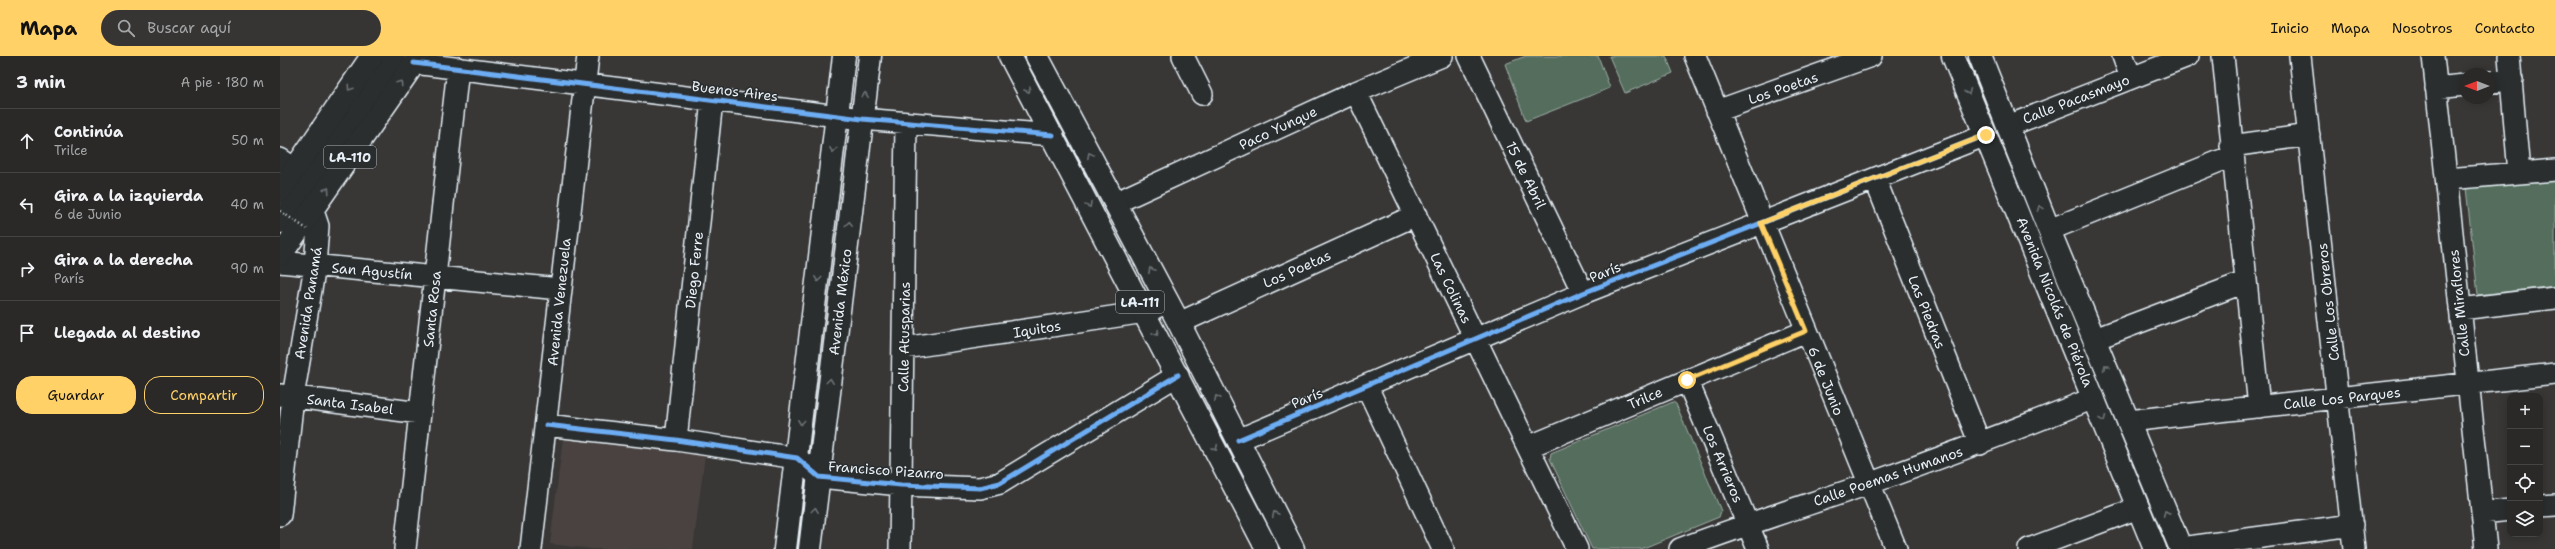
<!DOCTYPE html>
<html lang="es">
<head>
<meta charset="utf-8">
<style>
	:root { --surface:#2a2928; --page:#363534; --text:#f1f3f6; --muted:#a5a6a8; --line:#464545; --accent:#ffd166 }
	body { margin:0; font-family:"Shantell Sans",sans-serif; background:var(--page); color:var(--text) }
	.controls { position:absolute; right:12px; bottom:12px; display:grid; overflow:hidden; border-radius:8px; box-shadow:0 2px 10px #0003 }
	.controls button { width:36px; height:36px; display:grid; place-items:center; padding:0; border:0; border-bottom:1px solid var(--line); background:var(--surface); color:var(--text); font:20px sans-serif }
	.compass { position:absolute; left:2179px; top:12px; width:36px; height:36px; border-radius:50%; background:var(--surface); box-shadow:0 2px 10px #0003; rotate:270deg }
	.stop { position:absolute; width:12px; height:12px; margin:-9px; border:3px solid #ffd166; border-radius:50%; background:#fff }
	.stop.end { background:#ffd166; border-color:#fff; box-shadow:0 1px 4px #0008 }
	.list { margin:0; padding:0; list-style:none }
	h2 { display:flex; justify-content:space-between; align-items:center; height:52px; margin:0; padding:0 16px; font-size:17px }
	h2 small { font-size:13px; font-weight:400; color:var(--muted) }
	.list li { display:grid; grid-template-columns:26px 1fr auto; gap:12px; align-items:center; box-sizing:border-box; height:64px; padding:0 16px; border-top:1px solid var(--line) }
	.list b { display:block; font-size:15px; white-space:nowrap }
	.list p { margin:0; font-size:13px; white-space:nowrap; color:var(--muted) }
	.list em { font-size:13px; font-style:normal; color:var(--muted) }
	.actions { display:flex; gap:8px; padding:12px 16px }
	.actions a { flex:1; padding:9px 0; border:1px solid var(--accent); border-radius:16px; text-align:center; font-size:14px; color:var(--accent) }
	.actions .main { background:var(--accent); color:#111 }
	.icon { flex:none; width:22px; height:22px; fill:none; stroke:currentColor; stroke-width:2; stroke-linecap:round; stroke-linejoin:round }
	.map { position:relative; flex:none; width:2275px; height:493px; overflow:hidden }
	header { display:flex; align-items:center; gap:24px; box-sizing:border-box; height:56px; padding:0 20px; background:var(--accent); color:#111 }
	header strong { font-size:19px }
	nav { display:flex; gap:22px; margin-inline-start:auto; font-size:14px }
	.search { width:280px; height:36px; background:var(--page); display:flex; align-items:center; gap:10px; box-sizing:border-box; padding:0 14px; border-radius:22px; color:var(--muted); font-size:15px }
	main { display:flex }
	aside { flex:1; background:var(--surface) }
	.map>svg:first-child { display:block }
	.built { fill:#484240 }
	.green { fill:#546d5b; stroke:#9eafaa }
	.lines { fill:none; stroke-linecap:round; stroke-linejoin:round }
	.minor-casing { stroke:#e8f1f8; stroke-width:24 }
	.tertiary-casing { stroke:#e8f1f8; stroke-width:25 }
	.primary-casing { stroke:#e8f1f8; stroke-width:25 }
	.minor { stroke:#2a2d2e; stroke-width:21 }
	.tertiary { stroke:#2a2d2e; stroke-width:22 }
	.primary { stroke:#2a2d2e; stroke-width:22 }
	.path-bridge { stroke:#e8f1f8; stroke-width:2.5; stroke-dasharray:1 3; stroke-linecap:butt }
	.cycleway-casing { stroke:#2a2d2e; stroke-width:8 }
	.cycleway { stroke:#6dadf4; stroke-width:5 }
	.oneway { stroke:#6c7275 }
	.route { stroke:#ffd166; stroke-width:5 }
	.labels { text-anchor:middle; stroke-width:3; stroke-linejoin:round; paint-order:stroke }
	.shield { fill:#2a2d2e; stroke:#afb6bb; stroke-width:1 }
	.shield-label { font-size:13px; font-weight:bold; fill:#e8f1f8 }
	.street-label { font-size:14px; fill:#e8f1f8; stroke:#2a2d2e }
</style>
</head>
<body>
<header>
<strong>Mapa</strong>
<div class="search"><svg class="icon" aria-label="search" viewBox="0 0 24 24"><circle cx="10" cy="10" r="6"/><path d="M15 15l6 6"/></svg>Buscar aquí</div>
<nav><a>Inicio</a><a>Mapa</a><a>Nosotros</a><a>Contacto</a></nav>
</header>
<main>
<aside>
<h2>3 min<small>A pie · 180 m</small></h2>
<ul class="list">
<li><svg class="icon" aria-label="ahead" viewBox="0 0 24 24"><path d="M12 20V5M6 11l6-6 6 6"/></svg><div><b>Continúa</b><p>Trilce</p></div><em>50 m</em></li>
<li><svg class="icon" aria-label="left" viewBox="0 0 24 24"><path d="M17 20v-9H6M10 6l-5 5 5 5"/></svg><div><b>Gira a la izquierda</b><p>6 de Junio</p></div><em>40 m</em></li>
<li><svg class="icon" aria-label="right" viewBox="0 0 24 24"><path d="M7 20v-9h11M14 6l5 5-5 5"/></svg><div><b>Gira a la derecha</b><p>París</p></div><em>90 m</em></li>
<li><svg class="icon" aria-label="arrive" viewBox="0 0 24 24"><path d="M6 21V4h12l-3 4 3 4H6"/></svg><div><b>Llegada al destino</b></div></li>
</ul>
<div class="actions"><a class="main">Guardar</a><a>Compartir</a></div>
</aside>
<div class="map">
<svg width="2275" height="493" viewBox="0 0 2275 493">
	<rect width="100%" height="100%" fill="#383736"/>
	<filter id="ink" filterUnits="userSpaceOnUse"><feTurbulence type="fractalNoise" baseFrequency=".025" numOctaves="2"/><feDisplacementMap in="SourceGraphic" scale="8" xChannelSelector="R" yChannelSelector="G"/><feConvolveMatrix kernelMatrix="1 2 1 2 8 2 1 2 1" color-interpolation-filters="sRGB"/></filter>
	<g filter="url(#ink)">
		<path class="built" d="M283,382L425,399L413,493H312L270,488Z"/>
		<path class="green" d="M1246,0H1318L1330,32L1246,65L1225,8Z
			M1329,0H1386L1393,17L1345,37Z
			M2275,123V230L2198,239L2186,132Z
			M1393,346L1396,348L1441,455L1439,461L1361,493H1312L1270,403L1271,397Z"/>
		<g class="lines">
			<defs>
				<path id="minor" d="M903,0L922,38
					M1189,0L1303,237
					M1415,0L1616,493
					M1843,0L1851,22
					M1943,0L1979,351
					M2020,0L2074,493
					M2153,0L2206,493
					M2229,0L2239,117
					M134,7L582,63L773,79
					M2209,26L2232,24
					M2156,32L2185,29
					M1076,36L1297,493
					M1437,55L1591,0
					M1728,70L1908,0
					M1951,90L2029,79
					M0,103L15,113
					M1595,123L1700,388
					M2167,123L2275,114
					M835,147L1076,36L1162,0
					M1769,174L1952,100
					M0,206L280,233
					M2180,253L2275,242
					M899,267L1136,159
					M1815,283L1965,226
					M624,292L865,256L888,246
					M1407,324L1478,493
					M1087,331L1163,493
					M0,339L140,357
					M1848,365L2275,318
					M266,369L396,384L517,402L539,421L621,429L700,432L720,427L898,319
					M396,384L432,44
					M958,384L1303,237L1706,79
					M1248,391L1526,275
					M2260,450L2275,449
					M2202,457L2230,454
					M0,459L13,341L35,210L38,170L33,155
					M1901,492L2072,469
					M125,493L178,12
					M251,493L308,0
					M620,493L626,68
					M1400,493C1463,469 1527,449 1591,427C1666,400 1740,372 1814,342
					M1749,493L1858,452"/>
				<path id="tertiary" d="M1673,0L1875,493
					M1700,0L1769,174L1901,493
					M0,166L114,0
					M505,493L564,0
					M530,493L590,0"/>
				<path id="primary" d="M730,0L987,493
					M757,0L899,267L1013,493
					M0,135L92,0
					M0,200L139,0"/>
			</defs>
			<use href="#minor" class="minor-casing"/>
			<use href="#tertiary" class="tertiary-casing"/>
			<use href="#primary" class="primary-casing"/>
			<use href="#minor" class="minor"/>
			<use href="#tertiary" class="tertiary"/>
			<use href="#primary" class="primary"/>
			<path class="path-bridge" d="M0,155L27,173"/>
			<defs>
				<path id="cycleway" d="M134,7L582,63L773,79
					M266,369L396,384L517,402L539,421L621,429L700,432L720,427L898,319
					M958,384L1303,237L1706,79"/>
			</defs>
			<use href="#cycleway" class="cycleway-casing"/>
			<use href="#cycleway" class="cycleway"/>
		</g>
		<defs><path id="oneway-chevron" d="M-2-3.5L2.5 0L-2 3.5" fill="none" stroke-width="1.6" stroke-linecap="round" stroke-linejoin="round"/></defs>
		<g class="oneway">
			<use href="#oneway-chevron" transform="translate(120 27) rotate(-56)"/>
			<use href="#oneway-chevron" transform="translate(70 32) rotate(124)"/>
			<use href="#oneway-chevron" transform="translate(748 34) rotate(61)"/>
			<use href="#oneway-chevron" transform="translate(1688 36) rotate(68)"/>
			<use href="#oneway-chevron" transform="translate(585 39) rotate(-83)"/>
			<use href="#oneway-chevron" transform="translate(553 94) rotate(97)"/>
			<use href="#oneway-chevron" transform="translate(810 99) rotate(-118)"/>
			<use href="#oneway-chevron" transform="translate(47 134) rotate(-56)"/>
			<use href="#oneway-chevron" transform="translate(809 149) rotate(62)"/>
			<use href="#oneway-chevron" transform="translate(1760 152) rotate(-111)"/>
			<use href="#oneway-chevron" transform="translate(569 168) rotate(-83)"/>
			<use href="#oneway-chevron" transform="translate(871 214) rotate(-118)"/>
			<use href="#oneway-chevron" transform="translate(538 223) rotate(97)"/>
			<use href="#oneway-chevron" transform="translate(876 277) rotate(63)"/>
			<use href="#oneway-chevron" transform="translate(1826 311) rotate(-112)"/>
			<use href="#oneway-chevron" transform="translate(550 325) rotate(-83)"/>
			<use href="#oneway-chevron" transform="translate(937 342) rotate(-117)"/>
			<use href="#oneway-chevron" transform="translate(1823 363) rotate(68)"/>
			<use href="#oneway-chevron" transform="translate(521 366) rotate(97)"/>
			<use href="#oneway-chevron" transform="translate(935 392) rotate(63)"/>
			<use href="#oneway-chevron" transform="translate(535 454) rotate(-83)"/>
			<use href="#oneway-chevron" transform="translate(1886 457) rotate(-113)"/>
			<use href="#oneway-chevron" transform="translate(995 458) rotate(-117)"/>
		</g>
	</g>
	<g class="lines" filter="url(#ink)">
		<path class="route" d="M1407,324L1526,275L1481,167L1706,79"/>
	</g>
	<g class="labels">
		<g class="shield">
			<rect x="44" y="90" width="52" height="22" rx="3"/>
			<rect x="836" y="235" width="48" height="22" rx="3"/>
		</g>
		<g class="shield-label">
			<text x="70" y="106">LA-110</text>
			<text x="860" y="251">LA-111</text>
		</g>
		<g class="street-label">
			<text transform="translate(1503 32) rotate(-19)" y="5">Los Poetas</text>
			<text transform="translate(455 35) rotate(7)" y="5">Buenos Aires</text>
			<text transform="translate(1796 43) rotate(-21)" y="5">Calle Pacasmayo</text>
			<text transform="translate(998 72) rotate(-25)" y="5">Paco Yunque</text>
			<text transform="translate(1246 119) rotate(64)" y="5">15 de Abril</text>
			<text transform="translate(1017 213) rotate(-24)" y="5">Los Poetas</text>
			<text transform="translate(414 214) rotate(-84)" y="5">Diego Ferre</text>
			<text transform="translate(92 215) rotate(5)" y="5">San Agustín</text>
			<text transform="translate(1325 216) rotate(-22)" y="5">París</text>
			<text transform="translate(1171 232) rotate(64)" y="5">Las Colinas</text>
			<text transform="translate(279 246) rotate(-84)" y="5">Avenida Venezuela</text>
			<text transform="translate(560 246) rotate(-83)" y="5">Avenida México</text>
			<text transform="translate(1775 246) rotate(68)" y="5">Avenida Nicolás de Piérola</text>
			<text transform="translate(2048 246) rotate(-96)" y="5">Calle Los Obreros</text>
			<text transform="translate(28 247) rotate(-81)" y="5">Avenida Panamá</text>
			<text transform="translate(2179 247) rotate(-96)" y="5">Calle Miraflores</text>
			<text transform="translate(152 253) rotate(-84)" y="5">Santa Rosa</text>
			<text transform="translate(1647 256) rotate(68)" y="5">Las Piedras</text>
			<text transform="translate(757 273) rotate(-9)" y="5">Iquitos</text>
			<text transform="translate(624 281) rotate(-89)" y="5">Calle Atusparias</text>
			<text transform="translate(1546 325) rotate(68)" y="5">6 de Junio</text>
			<text transform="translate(1027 342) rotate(-22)" y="5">París</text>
			<text transform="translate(1365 342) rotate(-23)" y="5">Trilce</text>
			<text transform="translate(2062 342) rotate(-6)" y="5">Calle Los Parques</text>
			<text transform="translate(70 348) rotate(7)" y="5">Santa Isabel</text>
			<text transform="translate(1443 408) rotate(67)" y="5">Los Arrieros</text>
			<text transform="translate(606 414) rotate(4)" y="5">Francisco Pizarro</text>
			<text transform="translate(1608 420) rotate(-19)" y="5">Calle Poemas Humanos</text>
		</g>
	</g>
</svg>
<div class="controls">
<button>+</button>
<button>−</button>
<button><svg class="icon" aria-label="locate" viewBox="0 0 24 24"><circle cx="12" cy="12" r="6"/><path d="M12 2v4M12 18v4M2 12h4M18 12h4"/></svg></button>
<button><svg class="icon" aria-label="layers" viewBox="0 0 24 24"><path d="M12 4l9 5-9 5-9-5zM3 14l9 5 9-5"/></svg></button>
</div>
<svg class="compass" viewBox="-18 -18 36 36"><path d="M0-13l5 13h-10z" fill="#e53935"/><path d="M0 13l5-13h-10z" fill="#a5a6a8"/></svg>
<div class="stop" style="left:1407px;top:324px"></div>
<div class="stop end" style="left:1706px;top:79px"></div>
</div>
</main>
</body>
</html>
